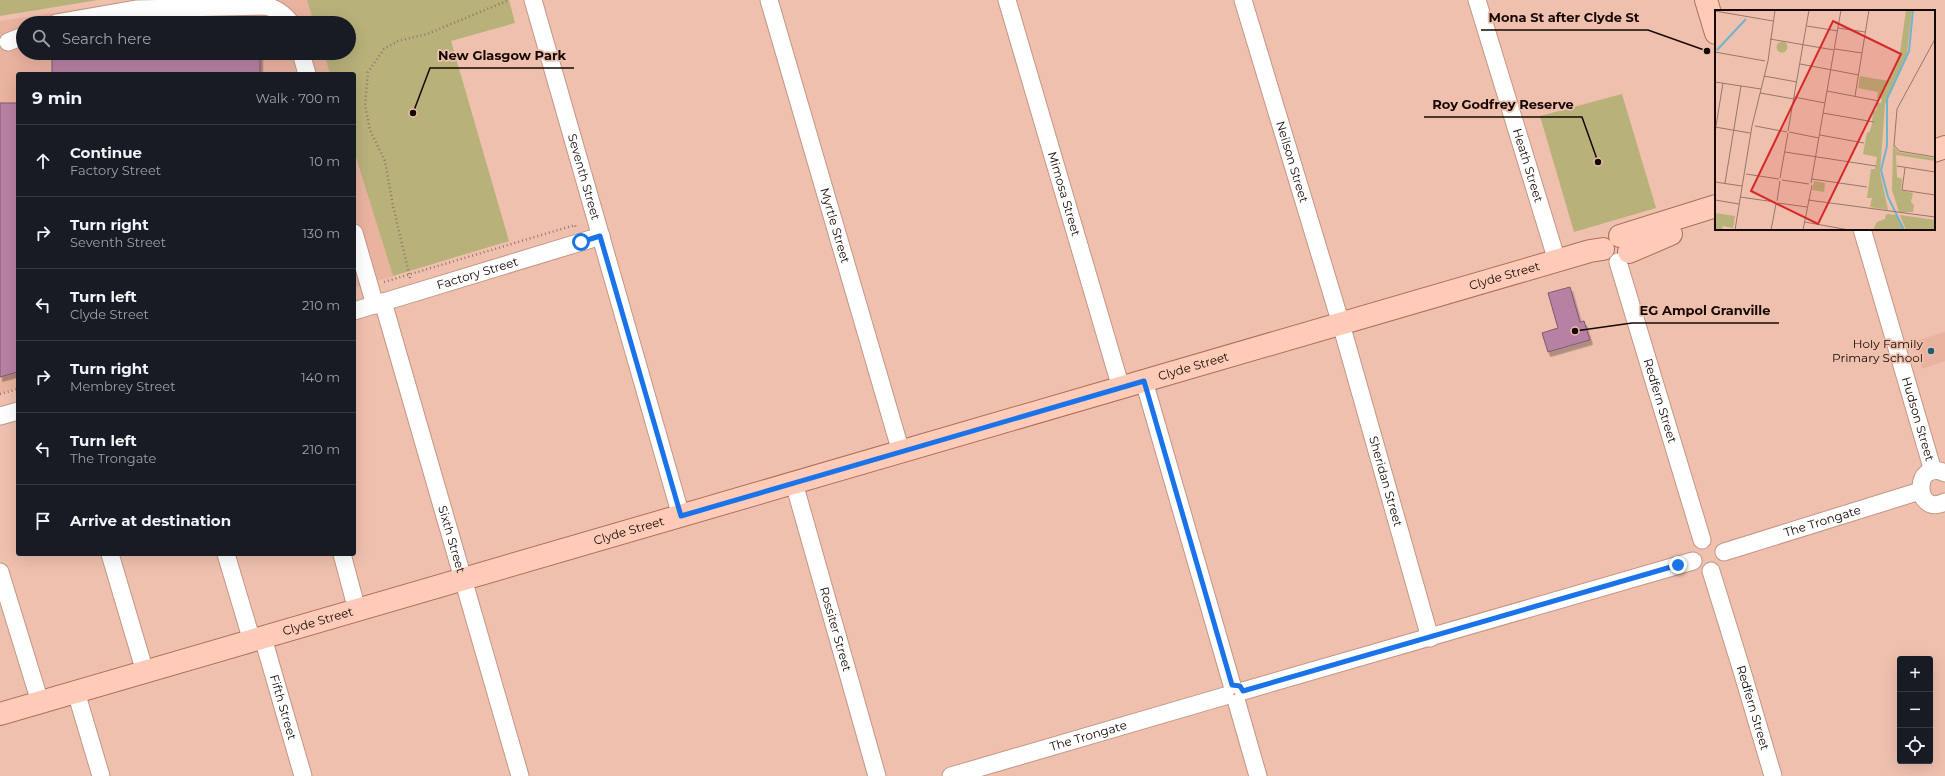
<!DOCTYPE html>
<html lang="en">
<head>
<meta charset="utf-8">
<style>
	:root { --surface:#171b24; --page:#242831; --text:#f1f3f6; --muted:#9ea1a6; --line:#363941 }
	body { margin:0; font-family:Montserrat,sans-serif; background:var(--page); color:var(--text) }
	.controls { position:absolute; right:12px; bottom:12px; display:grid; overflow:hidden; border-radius:4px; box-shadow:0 4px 16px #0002 }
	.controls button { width:36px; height:36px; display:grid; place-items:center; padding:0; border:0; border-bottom:1px solid var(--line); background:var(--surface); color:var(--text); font:20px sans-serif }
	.stop { position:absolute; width:12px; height:12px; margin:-9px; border:3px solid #1a73e8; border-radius:50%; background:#fff }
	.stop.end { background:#1a73e8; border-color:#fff; box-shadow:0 1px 4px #0008 }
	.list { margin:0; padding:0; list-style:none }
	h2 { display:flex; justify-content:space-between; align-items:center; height:52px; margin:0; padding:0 16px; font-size:17px }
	h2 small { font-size:13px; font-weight:400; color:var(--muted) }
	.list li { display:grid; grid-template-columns:26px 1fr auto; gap:12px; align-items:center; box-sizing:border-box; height:72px; padding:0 16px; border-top:1px solid var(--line) }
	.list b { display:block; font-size:15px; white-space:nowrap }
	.list p { margin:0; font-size:13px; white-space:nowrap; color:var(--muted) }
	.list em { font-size:13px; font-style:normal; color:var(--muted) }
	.icon { flex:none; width:22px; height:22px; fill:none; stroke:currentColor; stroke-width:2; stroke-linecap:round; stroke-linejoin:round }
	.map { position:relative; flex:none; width:1945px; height:776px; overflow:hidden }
	.search { position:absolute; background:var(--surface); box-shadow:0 4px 16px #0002; left:16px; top:16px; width:340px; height:44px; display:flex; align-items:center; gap:10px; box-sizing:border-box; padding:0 14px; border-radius:22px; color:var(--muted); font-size:15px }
	.panel { position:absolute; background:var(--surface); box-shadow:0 4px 16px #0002; left:16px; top:72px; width:340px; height:484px; border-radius:4px }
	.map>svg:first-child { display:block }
	.built { fill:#e9b39f }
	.green { fill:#b8b17a }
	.building { fill:#b781a3; stroke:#7d586f; filter:url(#shadow) }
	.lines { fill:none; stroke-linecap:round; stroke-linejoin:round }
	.minor-casing { stroke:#c29685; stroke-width:19 }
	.major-casing { stroke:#ab705a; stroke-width:24 }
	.path { stroke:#957467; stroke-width:2.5; stroke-dasharray:1 3; stroke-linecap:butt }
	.minor { stroke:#fff; stroke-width:17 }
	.major { stroke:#fdcbb8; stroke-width:22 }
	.route { stroke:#1a73e8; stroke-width:5 }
	.poi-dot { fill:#1c5f73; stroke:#efc0ae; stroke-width:1.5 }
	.labels { text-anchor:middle; stroke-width:3.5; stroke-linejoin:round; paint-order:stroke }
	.street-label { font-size:12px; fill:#160803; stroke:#efc0ae }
	.poi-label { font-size:12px; fill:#160803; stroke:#efc0ae; text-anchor:end }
	.inset-river { fill:none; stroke:#6db5cd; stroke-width:2 }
	.inset-road { fill:none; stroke:#98766a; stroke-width:1 }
	.view { fill:#d62828; fill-opacity:0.15; stroke:#d62828; stroke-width:2 }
	.inset-edge { fill:none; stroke:#160803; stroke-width:2 }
	.leader { fill:none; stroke:#160803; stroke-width:1.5 }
	.callout-dot { fill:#160803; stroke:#efc0ae; stroke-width:1.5 }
	.callout-label { font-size:13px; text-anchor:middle; font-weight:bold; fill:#160803; stroke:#efc0ae; stroke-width:3.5; stroke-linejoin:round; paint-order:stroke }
</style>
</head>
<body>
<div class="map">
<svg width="1945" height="776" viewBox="0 0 1945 776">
	<defs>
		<filter id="shadow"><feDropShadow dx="2.5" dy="4.5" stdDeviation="0" flood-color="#0004"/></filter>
	</defs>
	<rect width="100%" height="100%" fill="#efc0ae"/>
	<path class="built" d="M171,0H307L314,23H23V53H324L330,74H18V388L0,393V21L126,2Z
		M354,151L393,276L354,288Z
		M1945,332V361L1922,369L1915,341Z"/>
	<path class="green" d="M0,0H98L0,16Z
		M307,0H509L515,23L451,41L509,241L393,276L354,151V74H330L324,53H349V23H314Z
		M1622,94L1656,208L1574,232L1540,116Z"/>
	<path class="building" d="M52,53H260V74H52Z
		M0,103H18V372L0,377Z
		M1570,287L1580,322L1584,321L1590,340L1548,352L1542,333L1558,328L1548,293Z"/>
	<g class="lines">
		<defs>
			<g id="minor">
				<path id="s1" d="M533,0L681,516"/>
				<path id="s2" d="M769,0L901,452"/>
				<path id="s3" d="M1007,0L1121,388"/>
				<path id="s4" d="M1243,0L1341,324L1430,638"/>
				<path id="s5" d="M1477,0L1557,261"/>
				<path d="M56,23L136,9L265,6C276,8 284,14 291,23"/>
				<path d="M8,42L23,36"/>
				<path d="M301,53L307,74"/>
				<path id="s6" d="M1862,229L1933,471"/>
				<path d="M354,233L375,305"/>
				<path id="s7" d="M1618,262L1702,540"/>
				<path id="s8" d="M383,302L520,776"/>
				<path id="s9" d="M354,311L601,236"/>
				<path d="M1144,381L1232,685"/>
				<path d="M0,416L18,411"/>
				<path d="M1945,473C1913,457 1913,518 1945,502"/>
				<path id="s10" d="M794,483L877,776"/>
				<path id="s11" d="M1724,552L1920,491"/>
				<path d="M110,554L145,672"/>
				<path d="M226,554L252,641"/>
				<path d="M342,554L357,610"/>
				<path id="s12" d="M1711,571L1742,671L1773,776"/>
				<path d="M0,572L40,702"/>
				<path id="s13" d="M263,638L303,776"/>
				<path d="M1243,691L1693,561"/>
				<path d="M76,692L101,776"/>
				<path d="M1237,703L1258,776"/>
				<path id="s14" d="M951,776L1225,696"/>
			</g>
			<g id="major">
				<path d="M1706,0L1716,33"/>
				<path d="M1934,151L1945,147"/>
				<path d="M1620,236L1716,206"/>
				<path d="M1629,252L1671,234"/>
				<path id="s15" d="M0,714L1590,251L1603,249"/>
			</g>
		</defs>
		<use href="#minor" class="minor-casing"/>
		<use href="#major" class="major-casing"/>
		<path class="path" d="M410,278L393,206L385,161L370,130L365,105L368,72L384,49L398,41L427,34L509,0
			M384,282L575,225L576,229
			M0,394L18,389"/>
		<use href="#minor" class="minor"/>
		<use href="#major" class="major"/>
	</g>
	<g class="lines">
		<path class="route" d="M581,242L600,236L681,516L1144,381L1232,685L1240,686L1243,691L1678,565"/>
	</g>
	<circle class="poi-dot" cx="1931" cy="351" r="4"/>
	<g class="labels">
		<g class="street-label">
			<text dy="4" stroke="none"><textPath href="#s4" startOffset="169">Neilson Street</textPath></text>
			<text dy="4" stroke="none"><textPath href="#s5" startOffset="173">Heath Street</textPath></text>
			<text dy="4" stroke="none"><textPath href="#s1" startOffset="184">Seventh Street</textPath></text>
			<text dy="4" stroke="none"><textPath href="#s3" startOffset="202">Mimosa Street</textPath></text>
			<text dy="4" stroke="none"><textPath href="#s2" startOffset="235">Myrtle Street</textPath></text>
			<text dy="4" stroke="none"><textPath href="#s9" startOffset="129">Factory Street</textPath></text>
			<text dy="4" stroke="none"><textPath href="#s15" startOffset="1567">Clyde Street</textPath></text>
			<text dy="4" stroke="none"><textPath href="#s15" startOffset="1243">Clyde Street</textPath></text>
			<text dy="4" stroke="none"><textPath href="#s7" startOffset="145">Redfern Street</textPath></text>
			<text dy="4" stroke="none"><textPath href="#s6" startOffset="198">Hudson Street</textPath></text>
			<text dy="4" stroke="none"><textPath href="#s4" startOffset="502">Sheridan Street</textPath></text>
			<text dy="4" stroke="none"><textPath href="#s11" startOffset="103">The Trongate</textPath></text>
			<text dy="4" stroke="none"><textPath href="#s15" startOffset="655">Clyde Street</textPath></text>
			<text dy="4" stroke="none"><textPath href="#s8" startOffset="247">Sixth Street</textPath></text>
			<text dy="4" stroke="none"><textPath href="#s15" startOffset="331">Clyde Street</textPath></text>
			<text dy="4" stroke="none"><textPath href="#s10" startOffset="152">Rossiter Street</textPath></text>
			<text dy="4" stroke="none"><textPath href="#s13" startOffset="72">Fifth Street</textPath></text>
			<text dy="4" stroke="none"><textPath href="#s12" startOffset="143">Redfern Street</textPath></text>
			<text dy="4" stroke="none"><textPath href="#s14" startOffset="143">The Trongate</textPath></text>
		</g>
		<g class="poi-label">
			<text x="1923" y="348">Holy Family<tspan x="1923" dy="14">Primary School</tspan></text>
		</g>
	</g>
	<g transform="translate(1715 10)">
		<rect width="220" height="220" fill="#efc0ae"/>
		<path d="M191,0H197L192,43L170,94L165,162L173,200L155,197L157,188H152L156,159H160L162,147L148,144L152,122L154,123L157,114L158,101H161L162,93H166L167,89L162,88L163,82L143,78L145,66L174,71L185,43ZM61.5 37a5.5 5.5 0 1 1 11 0a5.5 5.5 0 1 1-11 0ZM178,135L183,142L220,148V151L181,145L182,167L187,169L186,180L198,183L196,192L199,195L198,202H184L177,180ZM99,171L110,173L109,182L97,180ZM0,203L20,206L18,218L8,216L7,220H0ZM171,204L182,205L188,220H158L162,212L170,209ZM185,205L220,210V220H191Z" fill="#b8b17a"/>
		<path class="inset-river" d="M2,40L31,9M189,220L173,187L166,160L172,136V89L194,41L198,0"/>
		<path class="inset-road" d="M0,1L58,11M92,16L123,21M123,18L150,22M55,29L119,40M220,29L182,99L179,135L184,141L220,147M120,39L147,43M0,42L50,51M85,54L144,65M49,66L82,72M0,72L46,79M112,81L164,91M45,83L79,89M140,86L154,0M79,87L110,93M108,103L159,112M40,116L72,122M0,117L35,123M73,121L94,0M0,122L8,73M74,122L104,128M105,125L149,133M70,142L161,156M182,156L220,162M190,158L187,180L220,185M31,164L64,169M65,168L73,123M97,169L152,177M67,170L94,174M0,172L27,176M10,173L26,76M96,173L126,0M25,187L60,192M0,190L24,194M93,190L220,207M62,191L65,171M63,193L92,197M90,212L134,220M20,220L37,116L53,51L60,0M56,220L61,194M88,220L97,175"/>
		<path class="view" d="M118,11L186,44L103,214L36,181Z"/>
		<rect width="220" height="220" class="inset-edge"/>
	</g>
	<path class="leader" d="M1707 51L1648 30H1481M413 113L430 68H574M1598 162L1582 117H1424M1575 331L1632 323H1779"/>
	<g class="callout-dot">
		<circle cx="1707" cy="51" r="4"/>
		<circle cx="413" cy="113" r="4"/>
		<circle cx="1598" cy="162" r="4"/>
		<circle cx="1575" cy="331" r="4"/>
	</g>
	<g class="callout-label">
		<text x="1564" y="22">Mona St after Clyde St</text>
		<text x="502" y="60">New Glasgow Park</text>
		<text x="1503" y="109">Roy Godfrey Reserve</text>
		<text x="1705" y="315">EG Ampol Granville</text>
	</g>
</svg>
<div class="controls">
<button>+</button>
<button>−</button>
<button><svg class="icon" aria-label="locate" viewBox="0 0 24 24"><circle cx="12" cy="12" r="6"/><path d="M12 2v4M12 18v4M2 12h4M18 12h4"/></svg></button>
</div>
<div class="stop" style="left:581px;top:242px"></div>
<div class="stop end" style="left:1678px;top:565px"></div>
<div class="search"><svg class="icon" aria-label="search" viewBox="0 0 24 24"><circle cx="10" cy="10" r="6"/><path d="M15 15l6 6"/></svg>Search here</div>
<section class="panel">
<h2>9 min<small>Walk · 700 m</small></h2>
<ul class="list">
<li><svg class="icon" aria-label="ahead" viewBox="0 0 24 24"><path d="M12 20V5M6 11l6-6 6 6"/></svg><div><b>Continue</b><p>Factory Street</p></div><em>10 m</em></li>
<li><svg class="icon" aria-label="right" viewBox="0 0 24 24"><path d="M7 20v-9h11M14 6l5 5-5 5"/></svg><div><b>Turn right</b><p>Seventh Street</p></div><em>130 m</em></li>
<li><svg class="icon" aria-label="left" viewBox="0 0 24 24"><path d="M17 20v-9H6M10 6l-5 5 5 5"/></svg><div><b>Turn left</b><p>Clyde Street</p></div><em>210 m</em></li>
<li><svg class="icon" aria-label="right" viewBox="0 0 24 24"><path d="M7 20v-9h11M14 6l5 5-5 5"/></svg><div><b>Turn right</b><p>Membrey Street</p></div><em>140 m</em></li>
<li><svg class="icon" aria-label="left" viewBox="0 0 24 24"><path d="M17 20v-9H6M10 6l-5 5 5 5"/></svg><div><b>Turn left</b><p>The Trongate</p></div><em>210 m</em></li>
<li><svg class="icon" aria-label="arrive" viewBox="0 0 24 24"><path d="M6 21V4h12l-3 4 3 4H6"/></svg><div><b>Arrive at destination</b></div></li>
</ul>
</section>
</div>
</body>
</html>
